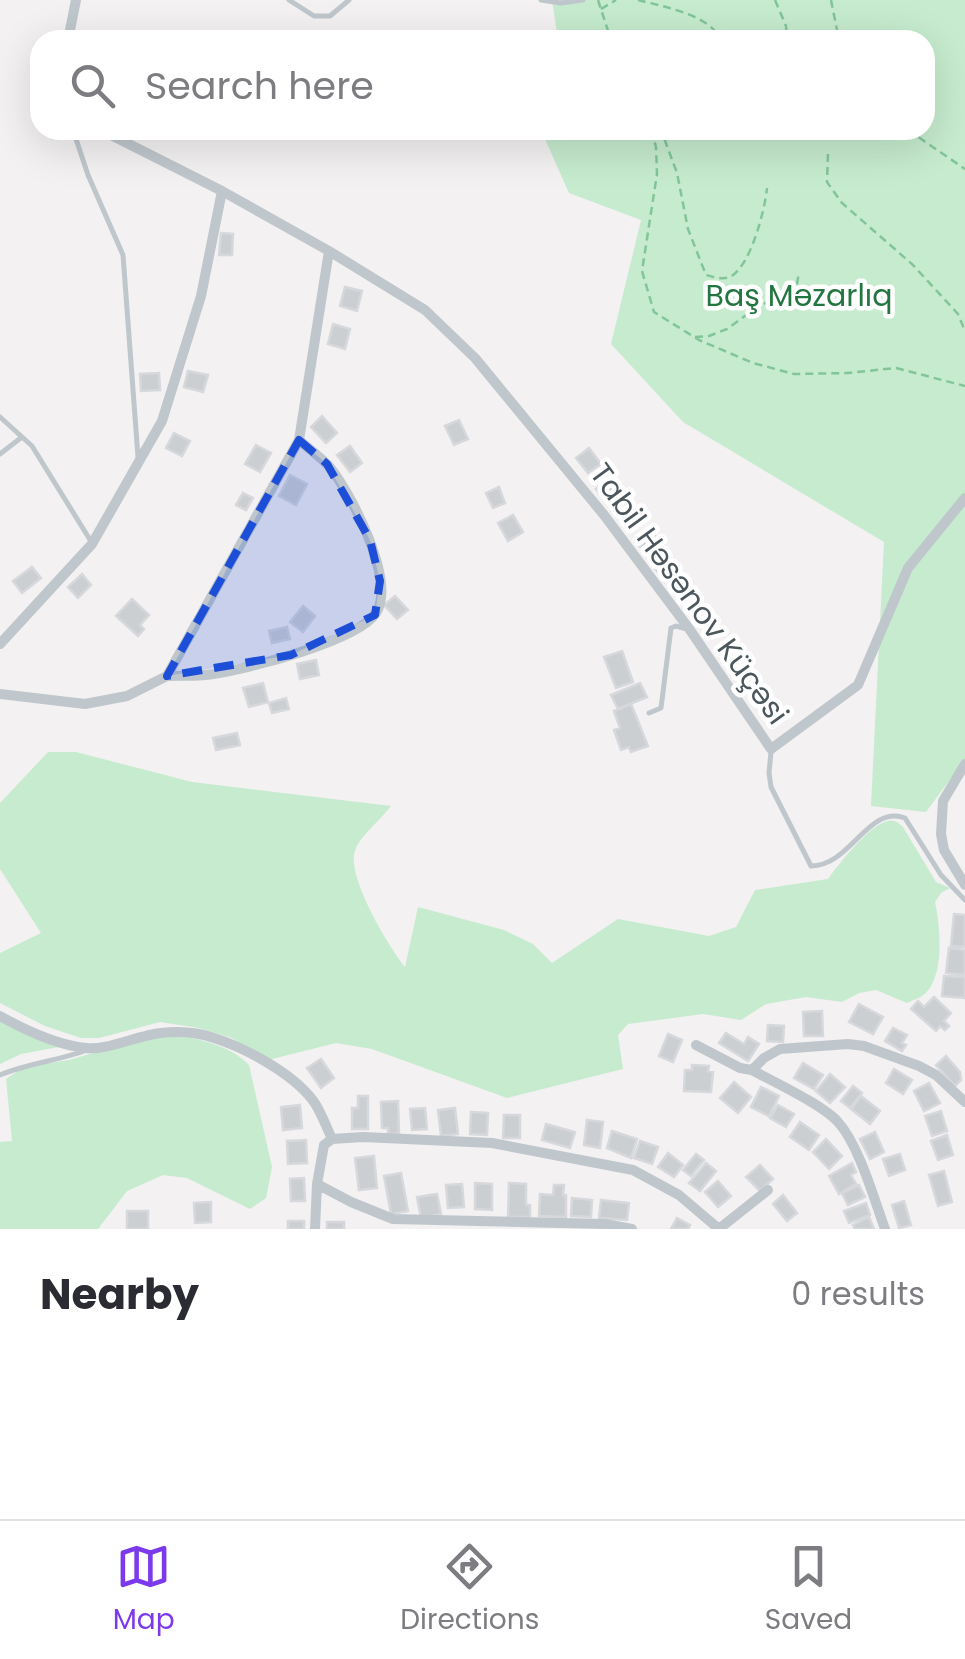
<!DOCTYPE html>
<html lang="en">
<head>
<meta charset="utf-8">
<style>
	:root { --surface:#fff; --page:#f7f7f7; --text:#2b2b33; --muted:#7c7c81; --line:#e1e1e2; --accent:#7c3aed }
	body { margin:0; font-family:Poppins,sans-serif; background:var(--page); color:var(--text) }
	.list { margin:0; padding:0; list-style:none }
	h2 { display:flex; justify-content:space-between; align-items:center; height:130px; margin:0; padding:0 40px; font-size:42px }
	h2 small { font-size:32px; font-weight:400; color:var(--muted) }
	.icon { flex:none; width:55px; height:55px; fill:none; stroke:currentColor; stroke-width:2; stroke-linecap:round; stroke-linejoin:round }
	.map { position:relative; flex:none; width:965px; height:1229px; overflow:hidden }
	.search { position:absolute; background:var(--surface); box-shadow:0 10px 40px #0002; left:30px; right:30px; top:30px; height:110px; display:flex; align-items:center; gap:25px; box-sizing:border-box; padding:0 35px; border-radius:30px; color:var(--muted); font-size:38px }
	.sheet { height:290px; background:var(--surface) }
	nav { display:flex; justify-content:space-around; align-items:center; box-sizing:border-box; height:140px; border-top:2px solid var(--line); background:var(--surface); font-size:28px; color:var(--muted) }
	nav a { display:grid; justify-items:center; gap:5px }
	nav .on { color:var(--accent) }
	.map>svg:first-child { display:block }
	.green { fill:#c6ebce }
	.building { fill:#cccfd2; stroke:#d6d8dc; stroke-width:2.5 }
	.lines { fill:none; stroke-linecap:round; stroke-linejoin:round }
	.path { stroke:#82c599; stroke-width:2.5; stroke-dasharray:8 5; stroke-linecap:butt }
	.service { stroke:#bfc7cc; stroke-width:5 }
	.minor { stroke:#bfc7cc; stroke-width:10 }
	.marked { fill:#1d4ed8; fill-opacity:0.2; stroke:#1d4ed8; stroke-width:8; stroke-dasharray:20 12; stroke-linejoin:round }
	.labels { text-anchor:middle; stroke-width:9; stroke-linejoin:round; paint-order:stroke }
	.park-label { font-size:30px; fill:#237640; stroke:#fff }
	.street-label { font-size:30px; fill:#4b575c; stroke:#fff }
</style>
</head>
<body>
<div class="map">
<svg width="965" height="1229" viewBox="0 0 965 1229">
	<rect width="100%" height="100%" fill="#f3f1f2"/>
	<path class="green" d="M552,0H965V759L926,812L871,806L884,542L683,422L611,344L641,220L569,193L541,130H925V40H558Z
		M48,752H76L192,782L391,806C382,818 361,836 356,848C343,872 389,947 405,967L418,907L504,930L533,944L552,963L618,919L709,936L736,927L755,890L828,879C839,864 870,824 888,821C896,820 897,822 903,827L936,882L950,888L941,893L935,902C940,926 946,979 922,996C918,999 912,1000 907,1003L876,990L859,993L842,1002L806,997L766,1004L741,1020L703,1014L628,1024L618,1035L623,1069L507,1098L372,1049L336,1043L268,1060L232,1038L199,1028L160,1022L99,1038H81L45,1026L0,1003V953L41,933L0,869V803Z
		M0,1020L64,1046L21,1054L0,1064Z
		M184,1036C208,1042 232,1047 249,1065L272,1167L266,1198L250,1209L187,1178L163,1175L127,1191L98,1229H0V1142L12,1141L6,1079L24,1067L69,1060L141,1039Z"/>
	<path class="building" d="M221,233L233,234L232,255H219Z
		M345,287L362,291L357,311L340,306Z
		M333,324L350,329L345,349L328,344Z
		M188,371L208,375L203,392L184,387Z
		M159,373L160,390L141,391L140,374Z
		M322,416L337,433L326,443L311,427Z
		M459,420L468,439L454,445L445,426Z
		M174,433L190,441L182,456L166,448Z
		M256,445L271,453L260,472L245,464Z
		M350,446L362,463L350,472L337,455Z
		M589,448L601,464L588,473L576,458Z
		M290,475L307,484L296,505L279,496Z
		M609,479L621,494L608,504L596,489Z
		M499,487L505,503L493,508L486,493Z
		M243,493L253,498L246,510L236,505Z
		M513,515L523,532L508,541L498,523Z
		M650,529L661,544L647,556L635,540Z
		M669,556L680,572L665,582L654,567Z
		M32,567L41,578L22,593L13,581Z
		M82,574L91,585L78,598L68,587Z
		M395,596L408,610L397,619L384,605Z
		M132,599L149,615L140,625L144,629L138,636L116,616Z
		M303,606L315,616L303,632L290,622Z
		M287,627L290,639L272,643L269,631Z
		M622,651L633,682L616,688L604,657Z
		M316,660L319,675L300,679L297,664Z
		M263,683L268,702L249,707L243,688Z
		M640,683L647,697L618,709L611,695Z
		M286,698L289,709L272,713L269,703Z
		M631,704L648,746L631,752L629,747L621,750L614,730L620,728L614,711Z
		M237,733L240,745L216,750L213,738Z
		M954,914L965,915V947L951,946Z
		M949,948L965,950V975L946,973Z
		M944,976L965,977V998L942,996Z
		M934,997L951,1013L944,1021L949,1026L945,1030L940,1026L936,1031L911,1009L918,1001L924,1007Z
		M859,1004L883,1017L873,1034L849,1022Z
		M822,1011L823,1036H804L803,1012Z
		M768,1025L784,1026L783,1042L767,1041Z
		M893,1028L907,1035L902,1043L906,1045L902,1051L885,1041Z
		M726,1033L744,1044L748,1037L759,1044L748,1061L719,1043Z
		M668,1034L682,1040L673,1062L659,1056Z
		M946,1056L960,1072L961,1080L955,1086L936,1065Z
		M321,1059L334,1078L321,1088L307,1068Z
		M803,1063L823,1075L814,1089L794,1078Z
		M692,1065L709,1066L708,1071L713,1072L711,1092L684,1091L685,1070H692Z
		M894,1069L912,1080L903,1094L886,1083Z
		M830,1074L845,1087L830,1103L816,1091Z
		M734,1082L751,1097L738,1113L720,1098Z
		M929,1083L940,1103L924,1111L914,1091Z
		M853,1086L862,1093L850,1108L841,1101Z
		M761,1087L779,1096L769,1116L751,1107Z
		M358,1096H368V1129H352V1108H358Z
		M861,1096L880,1111L870,1124L851,1109Z
		M398,1101L399,1134H388V1128H382L381,1102Z
		M300,1105L302,1128L283,1130L281,1107Z
		M778,1105L794,1114L786,1127L770,1118Z
		M425,1108L427,1129L412,1130L410,1109Z
		M455,1108L458,1134L441,1136L438,1110Z
		M941,1111L947,1131L932,1136L925,1116Z
		M471,1112L488,1113L487,1135L470,1134Z
		M504,1115H520V1138H503Z
		M587,1120L603,1122L600,1148L584,1145Z
		M800,1122L819,1135L809,1150L790,1137Z
		M546,1124L575,1132L570,1148L542,1140Z
		M612,1131L637,1139L631,1158L607,1148Z
		M875,1132L884,1152L870,1159L860,1139Z
		M947,1135L953,1155L938,1160L931,1141Z
		M826,1139L842,1156L829,1169L813,1152Z
		M306,1140L307,1163L288,1164L287,1141Z
		M640,1141L658,1147L652,1164L634,1158Z
		M668,1153L683,1165L674,1177L658,1167Z
		M696,1154L704,1160L691,1176L683,1170Z
		M900,1154L905,1170L889,1176L883,1159Z
		M374,1156L377,1188L359,1190L355,1158Z
		M706,1163L716,1171L700,1191L689,1183Z
		M852,1163L856,1172L851,1175L856,1184L839,1194L829,1176Z
		M760,1165L773,1179L760,1191L746,1177Z
		M944,1171L952,1202L938,1206L929,1175Z
		M401,1173L408,1211L391,1214L384,1176Z
		M304,1178L305,1201H291L290,1179Z
		M718,1181L731,1196L718,1207L705,1192Z
		M475,1183L492,1184V1210L475,1209Z
		M509,1183L526,1184V1205H530V1217H508Z
		M462,1184L464,1207L448,1208L446,1185Z
		M554,1185H564L563,1195H566V1217L539,1216L540,1194L553,1195Z
		M859,1185L865,1197L848,1205L842,1193Z
		M437,1194L441,1214L421,1218L417,1197Z
		M783,1195L797,1213L787,1221L773,1204Z
		M572,1198L592,1200L591,1217L571,1216Z
		M601,1200L629,1203L627,1220L599,1218Z
		M904,1201L911,1225L899,1228L892,1205Z
		M211,1202V1222L195,1223L194,1203Z
		M866,1203L870,1215L849,1223L844,1211Z
		M127,1211H148V1229H127Z
		M869,1217L874,1229H855L853,1225Z
		M677,1218L690,1225L688,1229H671Z
		M288,1221H304V1229H288Z
		M327,1222H344V1229H327Z"/>
	<g class="lines">
		<path class="path" d="M598,0L611,40
			M638,0C664,7 709,14 721,40
			M775,0L786,26L787,40
			M831,0L839,40
			M601,9L616,0
			M651,130L656,147L657,174L642,271L654,312L699,340L753,363L794,374L848,373L896,368L965,386
			M908,130L965,169
			M654,132L664,138L677,173L688,229L706,275C713,277 722,280 730,277C751,266 765,209 767,188
			M828,154L827,182L842,203L913,265L958,314L965,331
			M695,337L709,336L727,329L757,307L790,292L797,284L799,272"/>
		<path class="service" d="M289,0L314,16H330L349,0
			M541,0L561,3L583,0
			M73,130L88,175L123,255L138,457
			M0,417L32,446L92,543
			M0,454L22,437
			M649,713L661,708L671,628L676,626L687,629
			M771,752L769,773L771,787L811,866C851,866 868,804 905,818L941,875L965,900
			M0,1075C28,1063 58,1061 87,1050"/>
		<path class="minor" d="M68,40L76,0
			M107,130L113,136L222,191L329,251L425,310L475,358L604,515L690,630L771,749L858,685L908,568L965,498
			M0,644L92,544L162,421L201,296L222,191
			M167,676C182,675 198,677 213,674C247,669 358,641 376,613C397,581 350,491 328,465C319,456 308,448 299,440
			M0,694L85,704L127,696L167,676L299,440L329,251
			M965,764L943,801L941,834L944,850L965,885
			M0,1016C25,1030 57,1045 86,1048C105,1051 139,1035 161,1033C179,1031 197,1032 214,1038C246,1048 298,1076 316,1105C322,1115 327,1128 332,1139
			M696,1045L740,1068L752,1070
			M332,1139L363,1137L492,1143L633,1170L679,1195L719,1229
			M317,1184L351,1202L393,1219L605,1224L632,1229
			M315,1229L317,1184L324,1145L332,1139
			M719,1229L768,1190
			M885,1229C874,1199 859,1145 838,1122C823,1105 774,1082 752,1070L764,1058L780,1049L848,1044L864,1046L919,1066L936,1075L965,1102"/>
	</g>
	<path class="marked" d="M299,440L327,464L370,540L380,581L375,615L291,655L167,676Z"/>
	<g class="labels">
		<g class="park-label">
			<text x="799" y="306">Baş Məzarlıq</text>
		</g>
		<g class="street-label">
			<text transform="translate(689 594) rotate(54)" y="10">Tabil Həsənov Küçəsi</text>
		</g>
	</g>
</svg>
<div class="search"><svg class="icon" aria-label="search" viewBox="0 0 24 24"><circle cx="10" cy="10" r="6"/><path d="M15 15l6 6"/></svg>Search here</div>
</div>
<section class="sheet">
<h2>Nearby<small>0 results</small></h2>
<ul class="list">
</ul>
</section>
<nav>
<a class="on"><svg class="icon" aria-label="map" viewBox="0 0 24 24"><path d="M3 6l6-2 6 2 6-2v14l-6 2-6-2-6 2zM9 4v14M15 6v14"/></svg>Map</a>
<a><svg class="icon" aria-label="directions" viewBox="0 0 24 24"><path d="M12 3l9 9-9 9-9-9zM9 14v-3h6M13 9l2 2-2 2"/></svg>Directions</a>
<a><svg class="icon" aria-label="saved" viewBox="0 0 24 24"><path d="M7 4h10v16l-5-4-5 4z"/></svg>Saved</a>
</nav>
</body>
</html>
